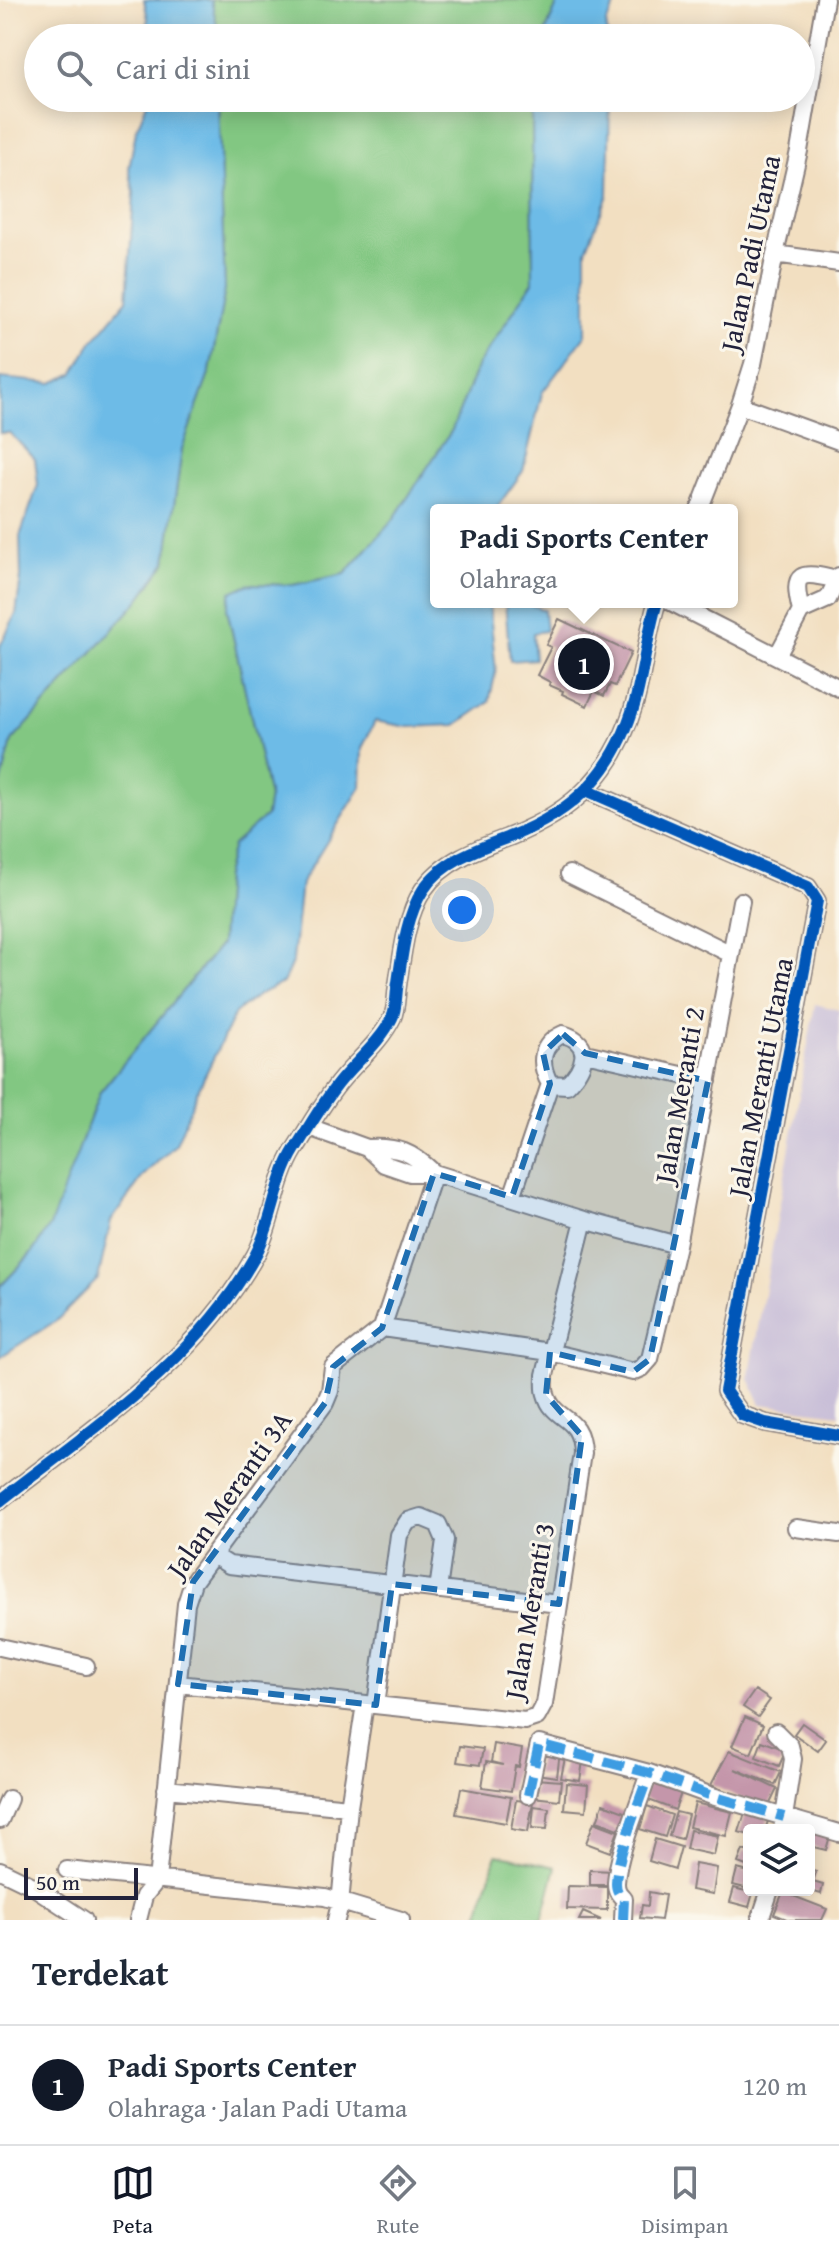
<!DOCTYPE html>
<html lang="id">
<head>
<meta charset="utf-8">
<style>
	:root { --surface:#fff; --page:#f2f2f3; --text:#1f2937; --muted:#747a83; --line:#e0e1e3; --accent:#111827 }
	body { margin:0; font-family:"Gentium Book Plus",serif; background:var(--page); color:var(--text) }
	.controls { position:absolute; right:24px; bottom:24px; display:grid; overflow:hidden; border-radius:8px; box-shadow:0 4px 20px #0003 }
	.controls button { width:72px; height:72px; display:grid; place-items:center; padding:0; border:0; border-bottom:2px solid var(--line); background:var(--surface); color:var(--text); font:40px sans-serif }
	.scale { position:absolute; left:24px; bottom:20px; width:114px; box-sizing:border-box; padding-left:8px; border:4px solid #22223b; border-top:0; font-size:22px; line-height:28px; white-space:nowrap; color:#22223b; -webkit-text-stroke:6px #fbf7ec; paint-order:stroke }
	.you { position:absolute; left:462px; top:910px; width:28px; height:28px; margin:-20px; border:6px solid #fff; border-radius:50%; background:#1a73e8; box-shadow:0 0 0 12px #1a73e833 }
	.badge { display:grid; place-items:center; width:52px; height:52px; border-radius:50%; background:var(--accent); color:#fff; font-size:26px; font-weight:700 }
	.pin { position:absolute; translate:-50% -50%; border:4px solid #fff; box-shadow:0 2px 8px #0006 }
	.popup { position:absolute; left:430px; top:504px; width:308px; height:104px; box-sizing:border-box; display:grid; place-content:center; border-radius:8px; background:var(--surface); filter:drop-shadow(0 2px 6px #0005); font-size:26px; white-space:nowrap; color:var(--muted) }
	.popup b { font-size:30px; color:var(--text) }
	.popup::after { content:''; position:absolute; left:50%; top:100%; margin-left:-16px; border:16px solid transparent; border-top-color:var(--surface) }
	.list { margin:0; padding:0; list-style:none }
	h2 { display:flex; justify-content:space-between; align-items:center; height:104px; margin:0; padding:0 32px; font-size:34px }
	h2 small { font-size:26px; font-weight:400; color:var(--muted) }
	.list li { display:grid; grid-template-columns:52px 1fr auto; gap:24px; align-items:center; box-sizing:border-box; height:120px; padding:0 32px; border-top:2px solid var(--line) }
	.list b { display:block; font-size:30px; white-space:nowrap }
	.list p { margin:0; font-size:26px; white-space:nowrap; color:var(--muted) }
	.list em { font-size:26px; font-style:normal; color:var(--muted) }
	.icon { flex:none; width:44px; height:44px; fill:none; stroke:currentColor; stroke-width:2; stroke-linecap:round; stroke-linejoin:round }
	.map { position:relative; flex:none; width:839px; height:1920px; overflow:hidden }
	.search { position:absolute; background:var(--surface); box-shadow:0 4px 20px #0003; left:24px; right:24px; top:24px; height:88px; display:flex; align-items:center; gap:20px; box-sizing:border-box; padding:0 28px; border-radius:44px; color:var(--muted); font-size:30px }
	.sheet { height:224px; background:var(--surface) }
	nav { display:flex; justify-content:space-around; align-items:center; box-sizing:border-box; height:112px; border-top:2px solid var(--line); background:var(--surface); font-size:22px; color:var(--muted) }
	nav a { display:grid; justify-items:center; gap:4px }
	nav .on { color:var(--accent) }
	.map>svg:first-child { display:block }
	.industrial { fill:#c9bfd8 }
	.green { fill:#82c782; stroke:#52745e; stroke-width:2 }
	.water { fill:#6dbbe7; stroke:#486e91; stroke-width:2 }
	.building { fill:#c496aa }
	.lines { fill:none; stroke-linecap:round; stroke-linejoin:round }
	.minor-casing { stroke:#8a807e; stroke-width:20 }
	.minor { stroke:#fff; stroke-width:16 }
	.quiet { stroke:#3c9ce2; stroke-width:10; stroke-dasharray:20 10; stroke-linecap:butt }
	.cycleway-casing { stroke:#fbf7ec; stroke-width:17 }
	.cycleway { stroke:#0057b8; stroke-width:12 }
	.marked { fill:#1f6fb2; fill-opacity:0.2; stroke:#1f6fb2; stroke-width:6; stroke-dasharray:16 10; stroke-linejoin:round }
	.labels { text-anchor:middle; stroke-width:6; stroke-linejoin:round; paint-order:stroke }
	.street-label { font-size:28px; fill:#22223b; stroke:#fbf7ec }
</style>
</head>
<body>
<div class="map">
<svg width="839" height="1920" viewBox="0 0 839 1920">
	<rect width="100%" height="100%" fill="#fbf7ec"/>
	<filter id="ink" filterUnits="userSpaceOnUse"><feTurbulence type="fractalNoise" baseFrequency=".0125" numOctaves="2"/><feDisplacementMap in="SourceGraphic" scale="16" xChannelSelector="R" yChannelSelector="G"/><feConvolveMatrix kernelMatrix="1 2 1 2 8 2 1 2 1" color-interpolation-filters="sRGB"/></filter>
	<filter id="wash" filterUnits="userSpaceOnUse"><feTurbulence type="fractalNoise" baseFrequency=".006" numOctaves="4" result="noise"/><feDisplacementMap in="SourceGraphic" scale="32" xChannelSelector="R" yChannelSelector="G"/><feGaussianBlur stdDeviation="1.8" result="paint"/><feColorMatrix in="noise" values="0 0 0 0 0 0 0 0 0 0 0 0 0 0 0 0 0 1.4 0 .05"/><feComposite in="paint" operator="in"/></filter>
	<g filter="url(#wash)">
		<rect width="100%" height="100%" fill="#f2dfc1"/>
		<path class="industrial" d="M815,1004L839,1010V1414L761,1404L749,1379Z"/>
		<path class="green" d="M211,0H559L543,38H220Z
			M218,98H532L533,282L478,365L452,430L393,520L345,574L293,585L249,584L227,609L269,797L266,816L233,845L225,876L221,944L100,1092L51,1226L31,1254L0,1287V788L12,741L138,601L166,562L182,449L210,371L225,289Z
			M497,1854L556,1867L542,1920H477Z"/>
		<path class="water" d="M144,0H211L220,38H145L148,19Z
			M559,0H618L606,23L608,38H543Z
			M149,98H218L225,289L210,371L182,449L166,562L138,601L12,741L0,788V646L16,614L21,577L20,536L38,485L35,459L10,433H0V378L52,383L73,374L92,342L127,300L134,193L129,168L136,131Z
			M532,98H610L608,195L586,250V334L542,393L523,471L495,510H436V602H489L496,671L489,702L456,725L408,727L375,721L362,748L361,787L301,883L293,960L283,983L261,993L235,1013L197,1092L176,1144L144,1175L111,1221L98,1279L57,1320L0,1357V1287L31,1254L50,1226L100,1092L221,944L225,876L233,845L266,816L269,797L227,609L231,592L249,584L293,585L345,574L393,520L452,430L478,365L533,282Z
			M505,602H524L544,610L546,631L533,633L535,659L510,661Z"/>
		<g id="blocks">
			<path class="building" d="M559,619L631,653L615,686L610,684L604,696L594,691L587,706L562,694L563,691L549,685L550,682L537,675L551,647L546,645Z
				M755,1690L770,1700L758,1717L743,1707Z
				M745,1717L763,1725L751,1754L732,1746Z
				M802,1723L826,1740L818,1751L794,1734Z
				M762,1741L786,1750L779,1766L756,1757Z
				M494,1744L522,1749L519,1767L515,1766L511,1791L482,1787L486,1762L503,1765L491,1762Z
				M460,1746L483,1749L480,1765L457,1762Z
				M539,1749L560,1751L557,1777L536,1774Z
				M729,1751L781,1772L775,1785L735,1769L777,1789L767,1810L711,1785Z
				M565,1758L583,1761L580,1781L561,1778Z
				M535,1779L561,1781L559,1800L533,1797Z
				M650,1779L682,1790L675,1810L643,1798Z
				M566,1783L588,1785L586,1811L564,1809Z
				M461,1788L511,1797L506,1823L456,1814Z
				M516,1800L533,1802L528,1832L511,1829Z
				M695,1803L732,1812L726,1836L689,1827Z
				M603,1804L630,1814L624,1831L597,1821Z
				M534,1806L549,1808L547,1829L532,1828Z
				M647,1806L672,1815L665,1837L640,1829Z
				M746,1810L769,1818L765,1830H749V1835L739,1832Z
				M676,1812L688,1815L682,1839L669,1836Z
				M594,1822L618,1831L610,1852L586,1843Z
				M690,1830L718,1836L714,1855L686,1849Z
				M809,1831L830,1836L826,1850L809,1846Z
				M655,1839L681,1847L675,1869L649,1861Z
				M743,1850L749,1852V1867L738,1863Z
				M695,1864L717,1868L713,1894L691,1890Z
				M737,1869L749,1872V1889L733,1885Z
				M590,1870L614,1871V1885H590Z
				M809,1870L816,1872L813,1882L823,1885L821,1894L811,1891L810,1895L794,1891L809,1890Z
				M568,1886L607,1887V1910L567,1909Z
				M734,1888L753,1893L749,1907L730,1902Z
				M649,1892L665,1895L661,1920L640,1918L642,1905L648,1906Z
				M783,1892L827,1909L822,1920H789L774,1914Z
				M583,1912L601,1920H579Z"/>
		</g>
	</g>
	<g filter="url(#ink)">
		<use href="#blocks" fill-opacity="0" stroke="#8a807e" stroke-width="2"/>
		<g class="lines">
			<defs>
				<path id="minor" d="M775,254L839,263
					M740,405L839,441
					M699,510L740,405L753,364L775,254L799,151L825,0
					M671,602L839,688
					M801,611C791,571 800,571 837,580
					M777,656L801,611L828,599L839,576
					M586,790L808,887L817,901L725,1391L742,1415L765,1423L839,1436
					M569,874L731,954
					M563,1034C594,1043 585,1067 567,1085L550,1084C538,1062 541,1044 563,1034Z
					M585,1053L708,1081
					M309,1127L367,1148L384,1164L410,1173H434L584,1220L677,1245
					M367,1148C398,1146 412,1152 434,1173
					M512,1197L550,1084
					M382,1328L550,1352L633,1372L642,1368L650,1359L677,1245L741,901
					M0,1501C92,1429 196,1361 255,1256C273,1223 275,1181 295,1149C310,1126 324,1100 342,1079C358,1060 381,1041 392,1018C396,1010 396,998 397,989C402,957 405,918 423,890C442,861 479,848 509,837C576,811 615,771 635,702C644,669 647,635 657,602
					M796,1528L839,1534
					M213,1555L229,1565L559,1604
					M0,1647L86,1666
					M178,1684L525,1721L537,1717L544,1704L582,1453C581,1413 554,1423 546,1394C544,1389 545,1381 545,1375L584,1220
					M376,1705L399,1535L408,1521L421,1517L438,1524L445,1540L438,1590
					M776,1732L790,1746L793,1759L782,1830
					M166,1789L349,1807
					M528,1795L539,1744L649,1773L712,1796L839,1833
					M0,1820L9,1799
					M0,1870L31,1885L84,1920
					M67,1870L325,1897L401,1920
					M138,1920L144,1896L157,1880L186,1604L193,1582L325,1403L330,1391L333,1367L382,1328L434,1173
					M336,1920L340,1904L349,1807L365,1704
					M623,1920L624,1899C619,1894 616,1891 616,1883C617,1855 640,1801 649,1773
					M760,1920L770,1890"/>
			</defs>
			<use href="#minor" class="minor-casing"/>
			<use href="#minor" class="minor"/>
			<path class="quiet" d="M528,1795L539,1744L649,1773L712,1796L784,1817
				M623,1920L624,1899C619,1894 616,1891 616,1883C617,1855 640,1801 649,1773"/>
			<defs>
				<path id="cycleway" d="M586,790L808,887L817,901L725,1391L742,1415L765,1423L839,1436
					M0,1501C92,1429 196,1361 255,1256C273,1223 275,1181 295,1149C310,1126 324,1100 342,1079C358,1060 381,1041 392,1018C396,1010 396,998 397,989C402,957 405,918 423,890C442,861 479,848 509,837C576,811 615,771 635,702C644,669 647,635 657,602"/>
			</defs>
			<use href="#cycleway" class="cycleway-casing"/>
			<use href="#cycleway" class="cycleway"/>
		</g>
	</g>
	<path class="marked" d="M563,1034L585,1053L708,1081L650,1359L633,1372L550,1352L546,1395L582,1436L559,1604L392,1584L376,1705L178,1684L193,1582L325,1403L333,1367L382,1328L434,1173L512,1197L550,1084L543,1053Z"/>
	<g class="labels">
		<g class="street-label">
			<text transform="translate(750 253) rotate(-78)" y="10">Jalan Padi Utama</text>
			<text transform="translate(760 1077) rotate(-79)" y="10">Jalan Meranti Utama</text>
			<text transform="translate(679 1095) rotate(-80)" y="10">Jalan Meranti 2</text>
			<text transform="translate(229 1494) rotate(-55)" y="10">Jalan Meranti 3A</text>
			<text transform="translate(529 1611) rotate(-80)" y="10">Jalan Meranti 3</text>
		</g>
	</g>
</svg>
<div class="controls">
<button><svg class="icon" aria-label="layers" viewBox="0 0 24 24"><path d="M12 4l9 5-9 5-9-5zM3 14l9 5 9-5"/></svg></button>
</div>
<div class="scale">50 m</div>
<div class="you"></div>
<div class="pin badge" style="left:584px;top:664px">1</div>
<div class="popup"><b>Padi Sports Center</b>Olahraga</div>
<div class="search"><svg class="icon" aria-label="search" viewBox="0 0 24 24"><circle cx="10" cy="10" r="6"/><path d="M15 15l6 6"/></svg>Cari di sini</div>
</div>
<section class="sheet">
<h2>Terdekat<small></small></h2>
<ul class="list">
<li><span class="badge">1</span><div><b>Padi Sports Center</b><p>Olahraga · Jalan Padi Utama</p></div><em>120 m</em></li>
</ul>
</section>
<nav>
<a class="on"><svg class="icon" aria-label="map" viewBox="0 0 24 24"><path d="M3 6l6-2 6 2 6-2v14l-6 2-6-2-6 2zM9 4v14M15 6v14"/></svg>Peta</a>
<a><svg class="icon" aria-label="directions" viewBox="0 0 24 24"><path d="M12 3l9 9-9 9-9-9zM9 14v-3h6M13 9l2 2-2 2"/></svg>Rute</a>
<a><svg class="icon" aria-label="saved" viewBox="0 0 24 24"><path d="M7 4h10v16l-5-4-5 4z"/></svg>Disimpan</a>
</nav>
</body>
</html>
